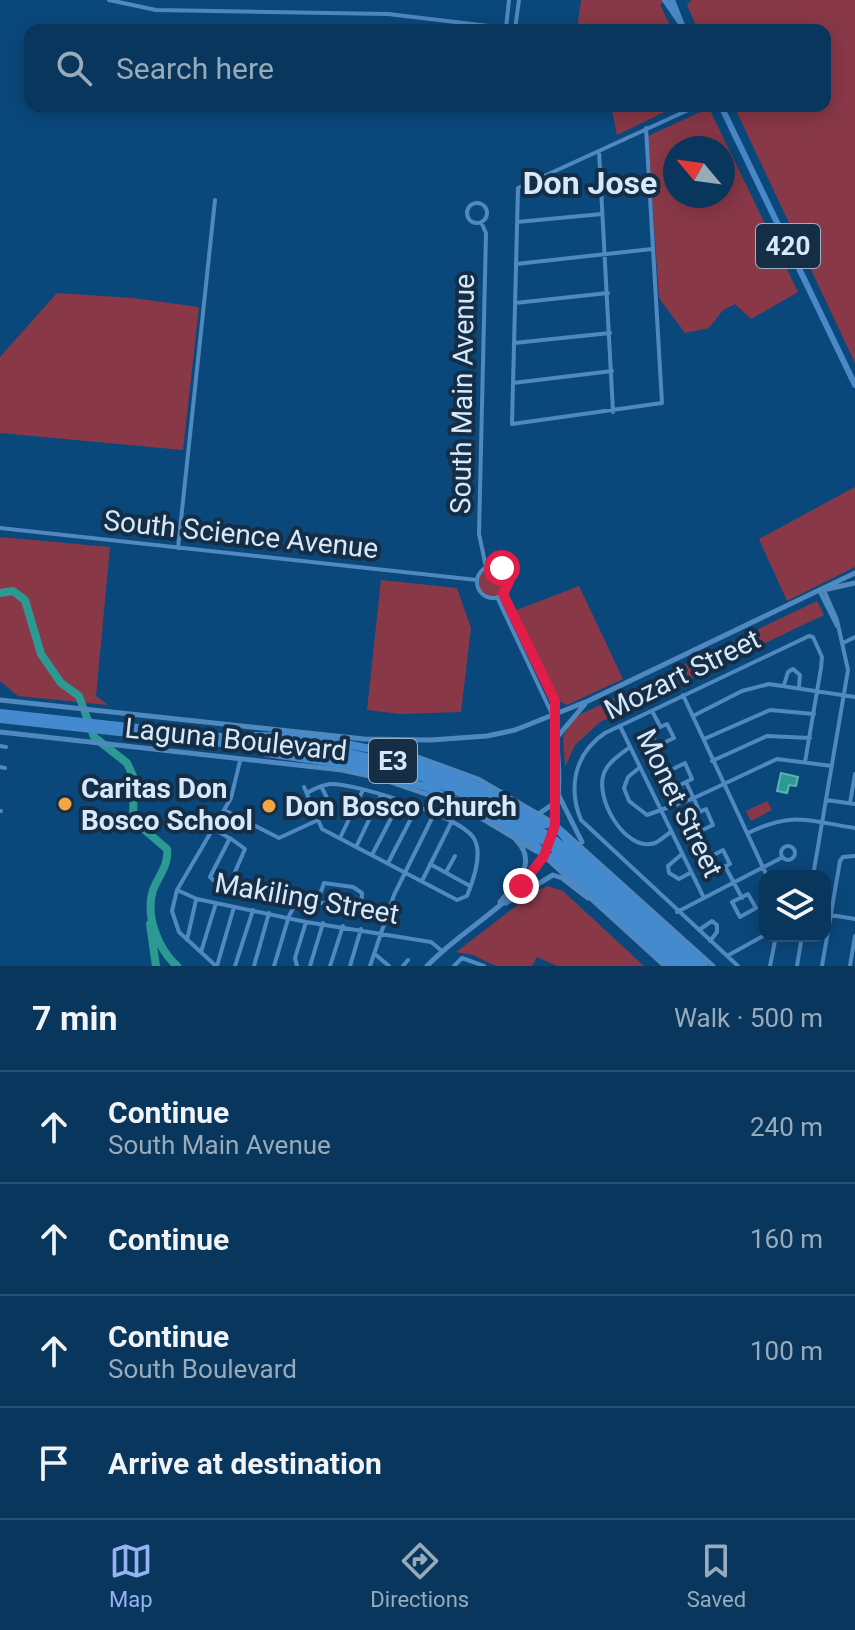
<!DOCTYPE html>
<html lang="en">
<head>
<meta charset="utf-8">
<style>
	:root { --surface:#08365c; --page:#113e62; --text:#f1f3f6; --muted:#98abbb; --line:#295072; --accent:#95b2f1 }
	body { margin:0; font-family:Roboto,sans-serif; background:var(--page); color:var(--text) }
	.controls { position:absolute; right:24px; bottom:24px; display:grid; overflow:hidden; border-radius:16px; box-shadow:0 4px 20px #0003 }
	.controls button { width:72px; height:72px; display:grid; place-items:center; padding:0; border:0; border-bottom:2px solid var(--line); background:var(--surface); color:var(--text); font:40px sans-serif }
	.compass { position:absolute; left:663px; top:136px; width:72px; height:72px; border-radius:50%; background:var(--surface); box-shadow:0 4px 20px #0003; rotate:299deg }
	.stop { position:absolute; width:24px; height:24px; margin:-18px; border:6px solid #e11d48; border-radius:50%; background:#fff }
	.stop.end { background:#e11d48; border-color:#fff; box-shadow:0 2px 8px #0008 }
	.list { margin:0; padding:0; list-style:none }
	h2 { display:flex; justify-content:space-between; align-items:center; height:104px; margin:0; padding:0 32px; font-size:34px }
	h2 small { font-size:26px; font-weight:400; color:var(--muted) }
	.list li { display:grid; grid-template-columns:52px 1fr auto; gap:24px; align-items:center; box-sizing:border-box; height:112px; padding:0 32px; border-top:2px solid var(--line) }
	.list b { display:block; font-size:30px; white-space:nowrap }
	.list p { margin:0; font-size:26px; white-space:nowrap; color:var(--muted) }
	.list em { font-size:26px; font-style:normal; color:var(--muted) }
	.icon { flex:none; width:44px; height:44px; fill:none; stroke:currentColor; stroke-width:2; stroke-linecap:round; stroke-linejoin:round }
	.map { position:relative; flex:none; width:855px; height:966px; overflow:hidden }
	.search { position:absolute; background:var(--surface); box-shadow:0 4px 20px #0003; left:24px; right:24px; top:24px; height:88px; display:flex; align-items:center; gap:20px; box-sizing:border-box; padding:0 28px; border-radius:16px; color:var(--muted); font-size:30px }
	.sheet { height:552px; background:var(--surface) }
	nav { display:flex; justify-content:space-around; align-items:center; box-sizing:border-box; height:112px; border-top:2px solid var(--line); background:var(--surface); font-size:22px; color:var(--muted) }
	nav a { display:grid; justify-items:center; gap:4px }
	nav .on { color:var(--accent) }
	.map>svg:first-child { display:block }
	.green { fill:#893848; fill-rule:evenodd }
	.water { fill:#2d9993; stroke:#60b1b2; stroke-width:2 }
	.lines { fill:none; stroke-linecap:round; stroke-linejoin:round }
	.river { stroke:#2d9993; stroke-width:8 }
	.minor { stroke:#5088c0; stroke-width:4 }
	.secondary { stroke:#5088c0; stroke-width:5 }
	.primary { stroke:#4989c8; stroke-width:6 }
	.motorway { stroke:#448ace; stroke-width:8 }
	.route { stroke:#e11d48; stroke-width:10 }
	.poi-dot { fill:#f2a541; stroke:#162e45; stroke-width:3 }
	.labels { text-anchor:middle; stroke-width:8; stroke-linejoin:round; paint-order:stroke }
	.shield { fill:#162e45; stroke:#9cb0c4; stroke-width:2 }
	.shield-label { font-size:26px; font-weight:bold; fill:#d6e8fa }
	.street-label { font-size:28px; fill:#d6e8fa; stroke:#162e45 }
	.poi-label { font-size:28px; font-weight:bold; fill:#d6e8fa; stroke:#162e45; text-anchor:start }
	.quarter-label { font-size:32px; font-weight:bold; fill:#d6e8fa; stroke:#162e45 }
</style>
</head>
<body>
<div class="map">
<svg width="855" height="966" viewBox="0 0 855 966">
	<rect width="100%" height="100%" fill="#0a487b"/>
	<path class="green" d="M581,0H672L660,4L672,30H577Z
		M691,0H855V363L734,106H825V30H698L687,5Z
		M611,106H677L617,135Z
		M709,108L798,292L751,319L735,304L723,310L709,328L685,333L659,298L648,136ZM675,148H723V196H675Z
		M57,293L133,298L199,307L183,450L0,433V357Z
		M855,487V567L787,601L759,539Z
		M0,537L110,547L96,696L108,705L18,696L0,681Z
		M479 582a14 14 0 1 1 28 0a14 14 0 1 1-28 0Z
		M381,580L457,588L471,628L461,712L400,714L367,710Z
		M579,586L623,679L567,705L557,700L514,611Z
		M817,601L824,615L600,722L575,745L565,767L563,736L575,717Z
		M767,801L772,810L751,821L746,811Z
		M548,886L563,891L644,966H557L537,957L532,966H496L473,955L456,952L536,891Z"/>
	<path class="water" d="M781,773L798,777L796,786L789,785L787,793L777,791Z"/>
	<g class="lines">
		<path class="river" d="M0,593L13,591L25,600L41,654L61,683L79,696L94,737L127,763L134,778L133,820L167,849C169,865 159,875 153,890C145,916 158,949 177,966
			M150,924L156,966"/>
		<path class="minor" d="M109,0L156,10L388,14L515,29L519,0
			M506,28L509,0
			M646,128L662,403L512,424L518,188L697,106
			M599,151L613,412
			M467 213a10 10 0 1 1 20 0a10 10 0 1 1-20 0Z
			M481,222L486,233L479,534L486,567
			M517,222L602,214
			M516,264L652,249
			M515,303L608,293
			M514,343L610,333
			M513,383L612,371
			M0,528L477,580
			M178,548L215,200
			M477 582a16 16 0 1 1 32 0a16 16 0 1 1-32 0Z
			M820,592L837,626
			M503,594L555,701L554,714
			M497,597L552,714
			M843,643L855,637
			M784,685L788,672L793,669L800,675L799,687
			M683,695L767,876
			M652,711L660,726
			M693,716L742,691L769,684L855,697
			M667,724L674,738L657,746L651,731Z
			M620,726L704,898
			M704,739L770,710L814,714
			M0,746L6,747
			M630,747C621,754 608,762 604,773C594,799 626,853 655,843C660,841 666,835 671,832
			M712,761L767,736L810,738
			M685,763L692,779L676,787L669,771Z
			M0,767L5,768
			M639,768L628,777L624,788L629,801L647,815L694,798L777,759L832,766
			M686,782L700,812
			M321,786L332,808
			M304,787L322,829L457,900L467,896C473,881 484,852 473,837C458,816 356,783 330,784C321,785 314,789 307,793
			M826,800L855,804
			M850,803L855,774
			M706,809L713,825L698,832L691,816Z
			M224,810L279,838L318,820
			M0,811H1
			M200,820L229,838
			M748,833C793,811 808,821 855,828
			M230,838L245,849L231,881L221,887L210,877Z
			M340,838L363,790
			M781 853a7 7 0 1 1 14 0a7 7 0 1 1-14 0Z
			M356,847L381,795
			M723,850L730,864L716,871L708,858Z
			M682,854L668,866L669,873L679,879L690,873
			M372,855L400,801
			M388,863L417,807
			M430,864L470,886
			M725,866L742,898
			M446,872L455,856
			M813,876L848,670L837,620L824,590
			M422,881L451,823
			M177,890L197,899L306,922L431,942L442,951
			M748,894L756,908L740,917L732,902Z
			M318,900L324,883L353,887L362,893L361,908
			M677,912L783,857
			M825,914L855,919
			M699,930L712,921L717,925V932L710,941
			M187,940L196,900
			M201,952L216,903
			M376,955L389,966
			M727,956L765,935
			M216,966L179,932L172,911L177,890L231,798L240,761
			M217,966L234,907
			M235,966L253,910
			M254,966L269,913
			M274,966L289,916L298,899L374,911
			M297,966L295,958L306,922
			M310,966L323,923
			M330,966L343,926
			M350,966L361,929
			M370,966L394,895L434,814
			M403,966L408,960
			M454,966L462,958L484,966
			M738,966L581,820C568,788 574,754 605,733L809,636L813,637L822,657L821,668L805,762
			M770,966L776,936
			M797,966L802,936
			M822,966L840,861L843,857L855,856
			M850,966L855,936"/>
		<path class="secondary" d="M828,589L855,583
			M0,700L364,739L431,740L487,736L515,730L588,701L855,573
			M0,732L342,770L379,778L449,802
			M558,736L585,704
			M376,742L478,779L555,824
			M558,794L582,842
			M473,813L536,851
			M540,813L556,802
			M562,830L713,966
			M544,856L665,966
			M500,902C516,882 539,863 516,840
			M506,903L553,875L562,878L588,898
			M427,966C457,935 496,913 526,882C566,840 562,770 553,717"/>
		<path class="primary" d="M665,0L680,22
			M672,0L684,30
			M721,106L855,385"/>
		<path class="motorway" d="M0,713L332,749L425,771L501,805L555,840L694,966
			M0,719L330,755L422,777L473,798L550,845L685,966
			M256,736C358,736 459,767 544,824L555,825L567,840L704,966
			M266,753L349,765L426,787L497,820L534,843L544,856L553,857L674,966"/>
	</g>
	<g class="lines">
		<path class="route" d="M502,568L509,582L503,594L555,701V825L544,856L521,886"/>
	</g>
	<g class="poi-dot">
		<circle cx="65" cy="804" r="8"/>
		<circle cx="269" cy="806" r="8"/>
	</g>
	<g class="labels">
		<g class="shield">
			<rect x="756" y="224" width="64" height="44" rx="6"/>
			<rect x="369" y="739" width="48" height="44" rx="6"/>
		</g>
		<g class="shield-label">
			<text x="788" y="255">420</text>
			<text x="393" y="770">E3</text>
		</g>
		<g class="street-label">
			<text transform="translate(462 394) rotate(-89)" y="10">South Main Avenue</text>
			<text transform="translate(241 534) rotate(6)" y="10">South Science Avenue</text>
			<text transform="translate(682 674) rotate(-26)" y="10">Mozart Street</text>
			<text transform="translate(236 739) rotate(6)" y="10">Laguna Boulevard</text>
			<text transform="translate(680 803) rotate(64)" y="10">Monet Street</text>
			<text transform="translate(307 898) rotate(10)" y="10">Makiling Street</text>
		</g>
		<g class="poi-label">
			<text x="81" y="798">Caritas Don<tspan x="81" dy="32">Bosco School</tspan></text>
			<text x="285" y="816">Don Bosco Church</text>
		</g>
		<g class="quarter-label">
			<text x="590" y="194">Don Jose</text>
		</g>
	</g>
</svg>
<div class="controls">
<button><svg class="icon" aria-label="layers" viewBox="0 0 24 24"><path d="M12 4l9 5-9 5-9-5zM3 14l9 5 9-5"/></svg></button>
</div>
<svg class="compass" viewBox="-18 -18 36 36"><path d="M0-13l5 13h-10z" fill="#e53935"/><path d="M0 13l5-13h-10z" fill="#98abbb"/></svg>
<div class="stop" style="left:502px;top:568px"></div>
<div class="stop end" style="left:521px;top:886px"></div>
<div class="search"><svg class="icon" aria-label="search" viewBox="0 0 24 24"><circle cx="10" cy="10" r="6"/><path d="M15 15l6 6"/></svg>Search here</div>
</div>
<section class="sheet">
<h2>7 min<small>Walk · 500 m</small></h2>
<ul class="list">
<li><svg class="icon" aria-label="ahead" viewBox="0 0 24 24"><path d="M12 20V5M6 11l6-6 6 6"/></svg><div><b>Continue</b><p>South Main Avenue</p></div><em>240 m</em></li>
<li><svg class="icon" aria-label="ahead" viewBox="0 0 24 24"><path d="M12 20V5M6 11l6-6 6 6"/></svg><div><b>Continue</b></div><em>160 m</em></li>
<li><svg class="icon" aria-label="ahead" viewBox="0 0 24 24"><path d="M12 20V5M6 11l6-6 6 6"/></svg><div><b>Continue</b><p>South Boulevard</p></div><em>100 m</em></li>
<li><svg class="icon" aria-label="arrive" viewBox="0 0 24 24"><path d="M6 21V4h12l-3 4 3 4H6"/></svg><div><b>Arrive at destination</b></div></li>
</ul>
</section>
<nav>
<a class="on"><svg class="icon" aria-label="map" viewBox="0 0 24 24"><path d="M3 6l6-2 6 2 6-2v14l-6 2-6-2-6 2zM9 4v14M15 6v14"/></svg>Map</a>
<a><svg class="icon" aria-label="directions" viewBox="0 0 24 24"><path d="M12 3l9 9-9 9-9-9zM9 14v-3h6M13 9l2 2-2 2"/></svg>Directions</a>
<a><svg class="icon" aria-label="saved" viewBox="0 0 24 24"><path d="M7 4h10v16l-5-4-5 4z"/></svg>Saved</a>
</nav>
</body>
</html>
